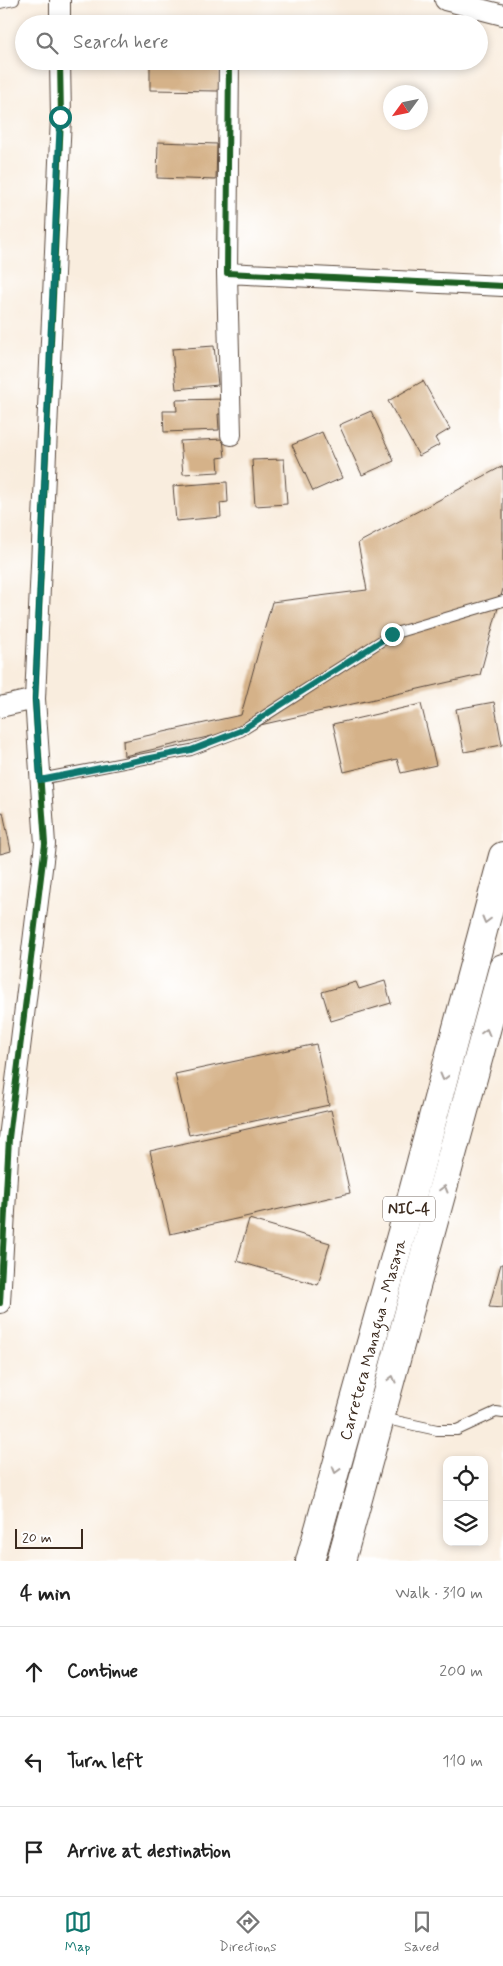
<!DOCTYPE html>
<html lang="en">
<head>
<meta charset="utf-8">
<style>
	:root { --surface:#fff; --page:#f6f6f6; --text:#222; --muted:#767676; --line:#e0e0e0; --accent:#0f766e }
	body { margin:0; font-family:Mynerve,sans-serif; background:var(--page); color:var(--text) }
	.controls { position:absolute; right:15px; bottom:15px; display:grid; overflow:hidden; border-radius:10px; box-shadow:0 2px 8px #0003 }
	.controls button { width:45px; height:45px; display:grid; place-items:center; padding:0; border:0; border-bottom:1px solid var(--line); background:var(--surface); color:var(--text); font:25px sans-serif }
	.compass { position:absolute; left:383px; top:85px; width:45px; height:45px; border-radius:50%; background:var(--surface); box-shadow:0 2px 8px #0003; rotate:237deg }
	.scale { position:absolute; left:15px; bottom:12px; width:68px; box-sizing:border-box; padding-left:5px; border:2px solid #3b2a1e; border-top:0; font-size:14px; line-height:18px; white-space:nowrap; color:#3b2a1e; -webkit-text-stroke:4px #fff; paint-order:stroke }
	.stop { position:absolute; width:15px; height:15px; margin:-11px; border:4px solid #0f766e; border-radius:50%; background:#fff }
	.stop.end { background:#0f766e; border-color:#fff; box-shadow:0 1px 5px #0008 }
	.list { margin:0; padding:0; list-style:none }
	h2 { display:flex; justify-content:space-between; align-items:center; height:65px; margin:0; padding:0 20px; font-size:21px }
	h2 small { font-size:16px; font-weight:400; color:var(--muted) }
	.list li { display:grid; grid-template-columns:32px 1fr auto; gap:15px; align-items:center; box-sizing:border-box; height:90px; padding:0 20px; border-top:1px solid var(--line) }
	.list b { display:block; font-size:19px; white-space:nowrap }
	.list em { font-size:16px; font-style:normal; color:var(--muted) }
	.icon { flex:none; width:28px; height:28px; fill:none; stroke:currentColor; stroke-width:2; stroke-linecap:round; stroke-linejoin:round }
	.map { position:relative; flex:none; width:503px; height:1561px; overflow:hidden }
	.search { position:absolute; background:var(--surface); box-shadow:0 2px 8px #0003; left:15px; right:15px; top:15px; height:55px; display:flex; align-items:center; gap:12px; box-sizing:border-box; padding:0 18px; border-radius:28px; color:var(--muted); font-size:19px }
	.sheet { height:335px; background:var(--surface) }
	nav { display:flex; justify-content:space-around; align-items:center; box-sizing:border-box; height:70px; border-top:1px solid var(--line); background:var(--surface); font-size:14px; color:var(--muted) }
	nav a { display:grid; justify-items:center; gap:2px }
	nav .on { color:var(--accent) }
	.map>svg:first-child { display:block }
	.building { fill:#d5b289 }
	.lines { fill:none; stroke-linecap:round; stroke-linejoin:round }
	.lane-casing { stroke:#58473b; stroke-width:12 }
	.street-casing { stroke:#58473b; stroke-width:22 }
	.highway-casing { stroke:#58473b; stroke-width:30 }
	.lane { stroke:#fff; stroke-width:10 }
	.street { stroke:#fff; stroke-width:20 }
	.highway { stroke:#fff; stroke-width:28 }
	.cycleway-casing { stroke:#fff; stroke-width:9 }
	.cycleway { stroke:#1b5e20; stroke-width:6 }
	.oneway { stroke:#a79f9a }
	.route { stroke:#0f766e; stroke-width:6 }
	.labels { text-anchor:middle; stroke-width:4; stroke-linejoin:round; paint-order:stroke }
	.shield { fill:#fff; stroke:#766a62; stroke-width:1 }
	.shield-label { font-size:15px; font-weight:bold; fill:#3b2a1e }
	.street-label { font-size:16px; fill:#3b2a1e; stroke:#fff }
</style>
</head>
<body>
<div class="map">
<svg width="503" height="1561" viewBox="0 0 503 1561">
	<rect width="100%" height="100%" fill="#fff"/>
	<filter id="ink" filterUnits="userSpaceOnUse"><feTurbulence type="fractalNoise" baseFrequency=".02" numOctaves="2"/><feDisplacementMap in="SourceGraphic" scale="10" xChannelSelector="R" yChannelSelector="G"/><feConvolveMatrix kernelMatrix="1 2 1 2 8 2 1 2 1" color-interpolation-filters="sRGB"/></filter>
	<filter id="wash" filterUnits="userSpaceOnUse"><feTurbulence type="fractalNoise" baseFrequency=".0096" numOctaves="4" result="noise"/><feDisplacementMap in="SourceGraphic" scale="20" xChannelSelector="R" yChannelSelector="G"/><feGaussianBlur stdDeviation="1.12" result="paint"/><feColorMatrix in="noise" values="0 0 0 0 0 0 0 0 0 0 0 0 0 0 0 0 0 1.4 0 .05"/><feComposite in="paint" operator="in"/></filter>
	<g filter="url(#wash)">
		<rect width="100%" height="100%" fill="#f9edde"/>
		<g id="blocks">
			<path class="building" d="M150,61H219V91L150,90Z
				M158,142L217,144L216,180L157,178Z
				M214,346L218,385L176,389L172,349Z
				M423,381L450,429L435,438L439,445L419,456L388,401Z
				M228,399L229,414H218L219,430L164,432L163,411H177L176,400Z
				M371,411L394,461L362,475L339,425Z
				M322,432L342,478L313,491L292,445Z
				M223,439L225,457L218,458L219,472L183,474L180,441Z
				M284,459L287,504L255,506L252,460Z
				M503,466V589L480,675L124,756L123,741L241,715L272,602L367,590L358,543Z
				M227,482L228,502L220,503L221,517L176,521L173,486Z
				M494,702L502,745L464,752L456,709Z
				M421,704L436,765L401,773L397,759L344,772L333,724Z
				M3,812L11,851L0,854V813Z
				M385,981L391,1003L331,1021L322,992L356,982L359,989Z
				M316,1044L329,1105L189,1135L175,1074Z
				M331,1110L350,1193L170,1234L150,1151Z
				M249,1219L330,1243L318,1285L237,1261Z
				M501,1264H503V1308L489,1307Z"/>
		</g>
	</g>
	<g filter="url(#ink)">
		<use href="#blocks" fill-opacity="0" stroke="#58473b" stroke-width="1"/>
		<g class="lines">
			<defs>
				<path id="lane" d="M0,3L14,0
					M40,779L191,750L241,731L392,634L503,601
					M382,1418L437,1430H457L496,1412L503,1413"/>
				<path id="street" d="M60,0V24
					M445,0L503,15
					M229,61L227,273L503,286
					M227,273L231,435
					M0,707L35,699
					M0,1303L9,1138L45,844L35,699L61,117L60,61"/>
				<g id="highway">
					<path id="s1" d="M310,1561L409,1207L503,856"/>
					<path d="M341,1561L503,968"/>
				</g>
			</defs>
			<use href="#lane" class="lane-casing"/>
			<use href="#street" class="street-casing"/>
			<use href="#highway" class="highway-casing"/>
			<use href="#lane" class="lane"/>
			<use href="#street" class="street"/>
			<use href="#highway" class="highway"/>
			<defs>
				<path id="cycleway" d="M229,61L227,273L503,286
					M0,1303L9,1138L45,844L35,699L61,117L60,61"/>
			</defs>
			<use href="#cycleway" class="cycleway-casing"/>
			<use href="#cycleway" class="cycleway"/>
		</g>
		<defs><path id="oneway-chevron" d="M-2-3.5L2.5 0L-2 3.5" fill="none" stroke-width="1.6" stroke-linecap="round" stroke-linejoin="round" transform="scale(1.25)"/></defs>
		<g class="oneway">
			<use href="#oneway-chevron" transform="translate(486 920) rotate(105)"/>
			<use href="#oneway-chevron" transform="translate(486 1032) rotate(-75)"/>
			<use href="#oneway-chevron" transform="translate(444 1077) rotate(105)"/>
			<use href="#oneway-chevron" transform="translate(444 1189) rotate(-75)"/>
			<use href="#oneway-chevron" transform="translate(392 1379) rotate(-75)"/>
			<use href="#oneway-chevron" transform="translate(336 1470) rotate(106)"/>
		</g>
	</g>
	<g class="lines" filter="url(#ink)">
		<path class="route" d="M60,117L35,699L40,780L191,750L240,731L392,634"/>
	</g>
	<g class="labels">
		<rect class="shield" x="383" y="1196.5" width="52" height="25" rx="4"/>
		<g class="shield-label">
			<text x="409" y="1214">NIC-4</text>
		</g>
		<g class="street-label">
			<text dy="6" stroke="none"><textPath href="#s1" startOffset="230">Carretera Managua - Masaya</textPath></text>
		</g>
	</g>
</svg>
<div class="controls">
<button><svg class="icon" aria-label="locate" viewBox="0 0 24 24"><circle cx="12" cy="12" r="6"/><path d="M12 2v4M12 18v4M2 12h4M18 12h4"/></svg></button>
<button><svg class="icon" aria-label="layers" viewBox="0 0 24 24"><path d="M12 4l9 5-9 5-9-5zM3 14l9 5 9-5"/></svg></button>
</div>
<svg class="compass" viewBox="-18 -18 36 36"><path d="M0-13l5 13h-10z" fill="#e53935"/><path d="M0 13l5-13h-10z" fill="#767676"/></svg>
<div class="scale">20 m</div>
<div class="stop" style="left:60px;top:117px"></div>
<div class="stop end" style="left:392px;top:634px"></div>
<div class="search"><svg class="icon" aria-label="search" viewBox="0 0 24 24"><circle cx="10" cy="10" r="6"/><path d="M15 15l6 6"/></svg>Search here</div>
</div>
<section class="sheet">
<h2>4 min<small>Walk · 310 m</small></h2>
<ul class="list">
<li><svg class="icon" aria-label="ahead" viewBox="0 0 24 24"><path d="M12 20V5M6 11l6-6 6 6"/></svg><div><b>Continue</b></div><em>200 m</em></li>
<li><svg class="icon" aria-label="left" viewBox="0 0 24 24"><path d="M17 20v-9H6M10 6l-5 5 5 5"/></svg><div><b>Turn left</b></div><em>110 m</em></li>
<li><svg class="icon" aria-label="arrive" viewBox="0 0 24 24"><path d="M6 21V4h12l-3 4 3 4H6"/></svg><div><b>Arrive at destination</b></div></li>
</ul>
</section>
<nav>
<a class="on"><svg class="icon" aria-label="map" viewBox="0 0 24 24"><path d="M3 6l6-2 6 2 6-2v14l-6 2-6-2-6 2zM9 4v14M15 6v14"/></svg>Map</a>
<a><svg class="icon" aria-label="directions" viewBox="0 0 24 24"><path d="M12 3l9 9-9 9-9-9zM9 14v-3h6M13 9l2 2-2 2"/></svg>Directions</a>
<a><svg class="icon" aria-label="saved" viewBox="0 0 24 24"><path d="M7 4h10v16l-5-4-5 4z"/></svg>Saved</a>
</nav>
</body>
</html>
